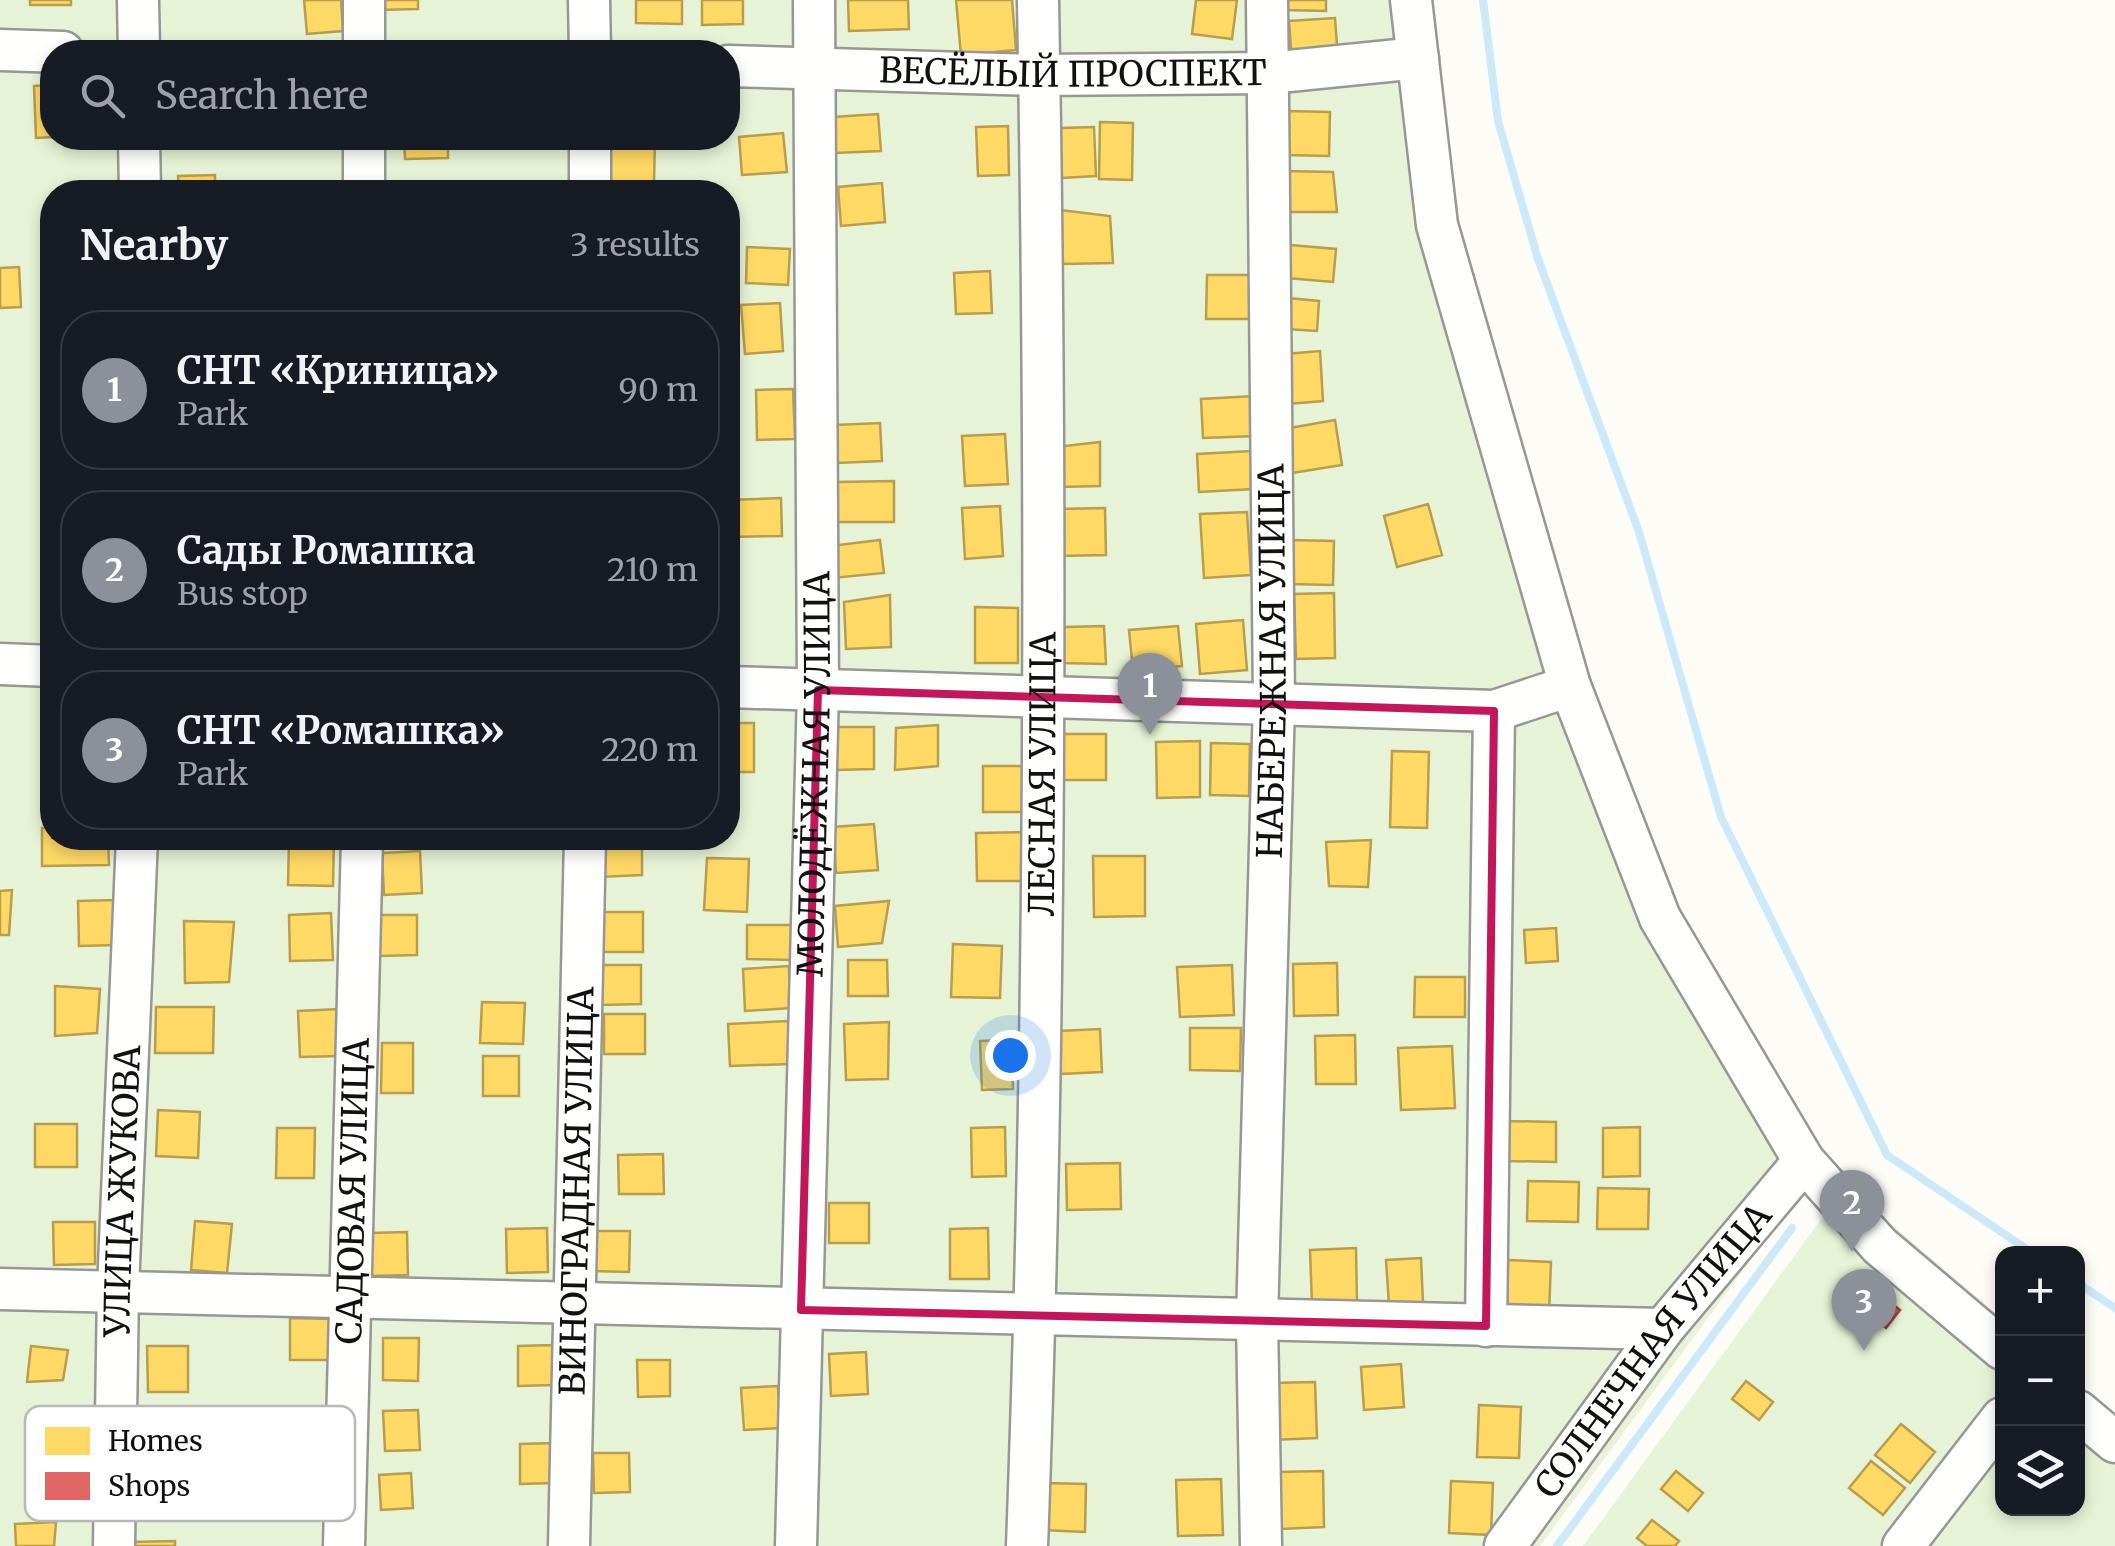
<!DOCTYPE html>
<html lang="en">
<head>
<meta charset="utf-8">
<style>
	:root { --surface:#171b24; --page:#20242c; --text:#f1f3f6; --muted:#9ea1a6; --line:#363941; --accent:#8c9099 }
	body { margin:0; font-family:Merriweather,serif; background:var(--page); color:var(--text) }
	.controls { position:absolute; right:30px; bottom:30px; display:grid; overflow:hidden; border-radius:20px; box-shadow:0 5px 15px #0003 }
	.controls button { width:90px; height:90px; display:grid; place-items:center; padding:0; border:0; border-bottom:2px solid var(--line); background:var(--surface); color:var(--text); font:50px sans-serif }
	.you { position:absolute; left:1010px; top:1055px; width:35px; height:35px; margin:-25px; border:8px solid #fff; border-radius:50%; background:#1a73e8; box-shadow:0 0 0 15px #1a73e833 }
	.badge { display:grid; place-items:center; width:65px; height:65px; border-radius:50%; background:var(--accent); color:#fff; font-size:32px; font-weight:700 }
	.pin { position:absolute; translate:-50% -82px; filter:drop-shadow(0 2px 5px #0008) }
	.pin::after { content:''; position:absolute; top:52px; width:35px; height:30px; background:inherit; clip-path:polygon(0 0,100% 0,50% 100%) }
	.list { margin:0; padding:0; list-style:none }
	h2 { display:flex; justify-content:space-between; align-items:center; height:130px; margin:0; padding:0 40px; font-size:42px }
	h2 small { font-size:32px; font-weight:400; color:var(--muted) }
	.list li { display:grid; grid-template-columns:65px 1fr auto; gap:30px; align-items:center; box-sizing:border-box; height:160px; margin:0 20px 20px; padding:0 20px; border:2px solid var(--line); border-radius:40px }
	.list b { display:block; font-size:38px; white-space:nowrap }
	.list p { margin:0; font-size:32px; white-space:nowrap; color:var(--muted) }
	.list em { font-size:32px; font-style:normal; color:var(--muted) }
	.icon { flex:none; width:55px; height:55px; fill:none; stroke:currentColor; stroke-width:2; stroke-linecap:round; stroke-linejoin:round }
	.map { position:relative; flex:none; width:2115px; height:1546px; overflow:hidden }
	.search { position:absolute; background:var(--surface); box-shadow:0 5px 15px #0003; left:40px; top:40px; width:700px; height:110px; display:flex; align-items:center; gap:25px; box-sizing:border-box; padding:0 35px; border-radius:40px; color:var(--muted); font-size:38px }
	.panel { position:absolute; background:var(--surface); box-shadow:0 5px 15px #0003; left:40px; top:180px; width:700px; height:670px; border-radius:40px }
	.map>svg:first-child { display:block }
	.green { fill:#e7f3d7; fill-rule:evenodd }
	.homes { fill:#ffd966; stroke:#b89d4c; stroke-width:2.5 }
	.shops { fill:#e06666; stroke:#a24c4c; stroke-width:2.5 }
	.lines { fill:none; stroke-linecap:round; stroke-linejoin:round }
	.stream { stroke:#cde8f7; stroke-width:8 }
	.minor-casing { stroke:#979795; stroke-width:45 }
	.minor { stroke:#fffffe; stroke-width:40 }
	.marked { fill:none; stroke:#c2185b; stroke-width:8; stroke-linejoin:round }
	.labels { text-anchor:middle; stroke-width:10; stroke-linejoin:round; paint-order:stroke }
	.street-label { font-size:35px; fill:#111; stroke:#fff }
	.key { fill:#fff; stroke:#b8b8b8; stroke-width:2.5 }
	.key-label { font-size:28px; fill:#111 }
</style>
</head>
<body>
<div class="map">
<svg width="2115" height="1546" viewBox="0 0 2115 1546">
	<rect width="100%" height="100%" fill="#fdfcf7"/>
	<path class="green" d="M0,0H1394L1419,242L1534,633L1633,902L1825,1159L1540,1546H0ZM52,52H728V138H52ZM52,192H728V838H52Z
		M1846,1185L2002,1319V1508H2078V1383L2115,1415V1546H1583Z"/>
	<path class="homes" d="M30,0H71V5H30Z
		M304,0H341L343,31L307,34Z
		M377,0H418V9L377,10Z
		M636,0H682V24L636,23Z
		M702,0H743V24L702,25Z
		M848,0H908L909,29L849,31Z
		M956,0H1012L1016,50L961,55Z
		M1196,0H1237L1232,39L1192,34Z
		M1285,0H1326V11L1285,10Z
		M1335,18L1338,58L1292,61L1289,21Z
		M52,85V137L36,138L34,86Z
		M1286,111L1330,112L1329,156L1285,155Z
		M878,114L881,151L835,153L833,117Z
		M1100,122L1133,123L1132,180L1099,179Z
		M1008,126L1009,175L978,176L976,127Z
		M1094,127L1096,176L1062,178L1060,128Z
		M783,133L787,172L742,175L739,137Z
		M404,138H448V158L405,159Z
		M608,138H655L654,184L607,183Z
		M1283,171L1333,172L1337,212H1285Z
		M215,175V192H179L178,176Z
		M882,183L885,222L841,226L838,187Z
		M1060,210L1110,216L1113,263L1063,264Z
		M1290,245L1336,249L1333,282L1287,278Z
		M747,247L790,249L788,285L746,283Z
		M19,267L21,307L0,308V268Z
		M990,271L992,313L956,314L954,273Z
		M1207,275H1251L1250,319H1206Z
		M1288,298L1319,301L1317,331L1286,329Z
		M780,303L783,351L745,354L741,305Z
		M1320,351L1323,401L1288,404L1285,354Z
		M793,389L795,439L757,440L756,390Z
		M1254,396L1256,436L1203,438L1201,399Z
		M1335,420L1342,465L1292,473L1284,429Z
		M880,423L882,461L837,463L835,425Z
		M1005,434L1008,484L965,486L962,436Z
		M1100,442V486L1057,487L1056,447Z
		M1252,451L1254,489L1199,492L1197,454Z
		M894,481V522H836V482Z
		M781,498L782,536L728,537V500Z
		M1428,504L1442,555L1397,567L1384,516Z
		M1000,506L1003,556L965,559L962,508Z
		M1105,508L1106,555L1060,556L1059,509Z
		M1247,512L1251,575L1204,578L1200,514Z
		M880,540L884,573L833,578L830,546Z
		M1290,540L1334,541L1333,585L1289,584Z
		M1334,593L1335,658L1296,659L1294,594Z
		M890,595L891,647L846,649L844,602Z
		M975,607L1018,608V663H975Z
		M1243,620L1247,670L1200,674L1196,624Z
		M1104,626L1106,664L1061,663L1064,627Z
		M1178,626L1182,666L1133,670L1129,630Z
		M728,723H754V772H728Z
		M938,725V766L895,770L896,728Z
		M836,727H874V769L836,770Z
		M1063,734H1106V780H1063Z
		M43,737L52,738V772H42Z
		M1200,741V797L1157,798L1156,742Z
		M1211,743L1250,744L1249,796L1210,795Z
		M1392,751L1429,752L1427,828L1390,827Z
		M983,766H1026V812H983Z
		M874,824L878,870L836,873L833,827Z
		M42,828H52V838H108L109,865L42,866Z
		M1025,832L1026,881H977L976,833Z
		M164,838H214L163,843Z
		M289,838H334L333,886L288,885Z
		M599,838H642V875L599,877Z
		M1371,840L1368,887L1329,886L1326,842Z
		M420,851L422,893L384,895L382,853Z
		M1093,856H1145V916L1094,917Z
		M707,858L749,859L747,912L704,910Z
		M12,890L9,935H0V891Z
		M117,900L118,945L79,946L78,901Z
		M889,901L882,943L838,947L835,906Z
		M603,912H643V952H603Z
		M331,913L333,960L290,961L289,915Z
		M379,915H417V955L379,956Z
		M184,921L234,922L229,982L185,983Z
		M747,925H792L791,960L747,959Z
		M1556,928L1558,961L1526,963L1524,930Z
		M953,944L1002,946L1000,998L951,997Z
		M848,960H887L888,996H848Z
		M1337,963L1338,1015L1294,1016L1293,964Z
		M601,965H641V1004L601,1005Z
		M1232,965L1234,1015L1180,1017L1177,967Z
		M789,966L791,1008L745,1011L743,969Z
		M1415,977H1465V1017H1414Z
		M55,986L100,989L97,1033L55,1036Z
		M482,1002L525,1003L523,1044L480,1043Z
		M156,1007H214L213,1053H155Z
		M340,1009L341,1056L300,1057L298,1011Z
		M604,1014H645V1054H604Z
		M788,1021L790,1064L730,1066L728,1024Z
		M889,1022L888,1079L846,1080L844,1024Z
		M1190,1028H1241L1240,1071L1190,1070Z
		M1100,1029L1102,1072L1061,1074L1059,1031Z
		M1355,1035L1356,1084H1316L1315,1036Z
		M1011,1040L1013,1089L982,1090L980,1041Z
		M382,1043H413V1093H381Z
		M1452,1046L1455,1108L1401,1110L1398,1048Z
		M483,1056H519V1096H483Z
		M158,1110L200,1112L198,1158L156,1156Z
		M1505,1121L1556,1122V1162L1505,1161Z
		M35,1124H77V1167H35Z
		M1005,1127L1006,1176L972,1177L971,1128Z
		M1640,1127V1176L1603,1177V1128Z
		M277,1128H315L314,1178H276Z
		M663,1154L664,1194H619L618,1155Z
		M1120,1163L1121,1209L1067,1210L1066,1164Z
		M1528,1181L1579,1182L1578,1222L1527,1221Z
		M1598,1188L1649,1189L1648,1229H1597Z
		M829,1203H869V1243H829Z
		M195,1221L232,1224L227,1273L191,1270Z
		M53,1222H95V1264L54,1265Z
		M547,1228L548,1272L507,1273L506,1229Z
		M988,1228L989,1279H950V1229Z
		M593,1231H630L629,1272L592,1271Z
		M407,1232L408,1275L370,1276L369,1233Z
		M1356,1248L1357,1304L1312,1306L1310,1250Z
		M1421,1258L1423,1302L1389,1305L1386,1260Z
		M1508,1260L1551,1262L1549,1314L1507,1313Z
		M290,1318L333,1319V1360H290Z
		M383,1338H419L418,1381L383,1380Z
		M554,1345V1385L518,1386V1346Z
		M31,1346L68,1350L63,1380L27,1382Z
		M147,1346H188V1392H148Z
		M866,1352L868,1394L831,1396L829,1354Z
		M637,1360H670V1396L638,1397Z
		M1401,1364L1404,1407L1364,1410L1361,1367Z
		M1746,1381L1773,1402L1759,1420L1732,1399Z
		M1315,1382L1317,1438L1271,1440L1270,1383Z
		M778,1386L781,1428L744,1430L741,1388Z
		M1479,1405L1521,1407L1519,1458L1477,1457Z
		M418,1410L420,1450L385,1451L383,1411Z
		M1901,1424L1935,1452L1910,1483L1875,1455Z
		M555,1443L556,1483L520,1484V1444Z
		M593,1453H629L630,1492L594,1493Z
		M1871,1461L1905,1488L1883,1515L1849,1488Z
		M1323,1471L1324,1527L1279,1529L1278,1472Z
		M1676,1471L1703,1493L1688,1511L1661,1489Z
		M411,1473L413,1508L381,1510L379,1475Z
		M1221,1479L1223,1535L1178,1536L1176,1480Z
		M1451,1481L1493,1483L1491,1535L1449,1533Z
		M1045,1483L1086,1484L1085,1532L1043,1530Z
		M1652,1520L1679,1541L1675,1546H1647L1637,1538Z
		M56,1522L54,1546H16L15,1524Z
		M175,1541V1546H130V1542Z"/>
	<path class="shops" d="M1873,1289L1900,1310L1886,1328L1859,1307Z"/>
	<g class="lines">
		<path class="stream" d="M1483,0L1498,121L1538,259L1639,532L1721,817L1887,1155L2034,1254
			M2078,1283L2115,1308
			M1557,1546L1792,1228"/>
		<defs>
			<g id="minor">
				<path d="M138,0L139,52"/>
				<path d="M589,0L590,52"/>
				<path d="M1411,0L1437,225L1570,686L1660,918L1804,1161L1880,1246L2002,1349"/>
				<path d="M0,50L63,52"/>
				<path d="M364,52V0"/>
				<path id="s1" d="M728,66L1039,75L1269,73L1418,58"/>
				<path d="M139,138L140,192"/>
				<path d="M364,138V192"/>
				<path d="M590,192V138"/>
				<path d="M0,664L52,666"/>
				<path d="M728,687L1494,711L1570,686"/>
				<path d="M0,1289L1663,1329"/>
				<path d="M1486,1326L1494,711"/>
				<path d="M2078,1411L2115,1442"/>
				<path id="s2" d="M114,1546L118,1289L137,838"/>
				<path id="s3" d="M344,1546L362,838"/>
				<path id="s4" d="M569,1546L585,838"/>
				<path id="s5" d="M796,1546L818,690L814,0"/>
				<path id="s6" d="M1027,1546C1046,1031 1047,515 1038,0"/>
				<path id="s7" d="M1261,1546L1257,1320L1274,702L1267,0"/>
				<path id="s8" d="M1505,1546L1663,1329L1804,1161"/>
				<path d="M1903,1546L2002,1418"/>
			</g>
		</defs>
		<use href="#minor" class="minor-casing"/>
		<use href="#minor" class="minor"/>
	</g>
	<path class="marked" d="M818,690L1494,711L1486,1326L801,1310Z"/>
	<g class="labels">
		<g class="street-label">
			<text dy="12" stroke="none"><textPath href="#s1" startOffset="345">ВЕСЁЛЫЙ ПРОСПЕКТ</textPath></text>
			<text dy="12" stroke="none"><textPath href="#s7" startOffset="885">НАБЕРЕЖНАЯ УЛИЦА</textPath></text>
			<text dy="12" stroke="none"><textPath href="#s5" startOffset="772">МОЛОДЁЖНАЯ УЛИЦА</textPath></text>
			<text dy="12" stroke="none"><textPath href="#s6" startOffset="772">ЛЕСНАЯ УЛИЦА</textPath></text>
			<text dy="12" stroke="none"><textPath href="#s2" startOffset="355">УЛИЦА ЖУКОВА</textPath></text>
			<text dy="12" stroke="none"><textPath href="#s3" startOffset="355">САДОВАЯ УЛИЦА</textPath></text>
			<text dy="12" stroke="none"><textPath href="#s4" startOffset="355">ВИНОГРАДНАЯ УЛИЦА</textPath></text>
			<text dy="12" stroke="none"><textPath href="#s8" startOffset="245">СОЛНЕЧНАЯ УЛИЦА</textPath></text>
		</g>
	</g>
	<rect x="25" y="1406" width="330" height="115" rx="15" class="key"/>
	<rect x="45" y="1427" width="45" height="28" fill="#ffd966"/>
	<rect x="45" y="1472" width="45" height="28" fill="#e06666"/>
	<g class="key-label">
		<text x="108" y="1451">Homes</text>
		<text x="108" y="1496">Shops</text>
	</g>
</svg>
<div class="controls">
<button>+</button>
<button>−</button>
<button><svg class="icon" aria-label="layers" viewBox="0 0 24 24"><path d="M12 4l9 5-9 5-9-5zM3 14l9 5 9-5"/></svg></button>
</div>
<div class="you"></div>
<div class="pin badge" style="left:1150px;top:735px">1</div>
<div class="pin badge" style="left:1852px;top:1252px">2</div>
<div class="pin badge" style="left:1864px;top:1351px">3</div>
<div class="search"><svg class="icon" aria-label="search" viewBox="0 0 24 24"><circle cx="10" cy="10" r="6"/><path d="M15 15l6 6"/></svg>Search here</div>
<section class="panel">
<h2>Nearby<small>3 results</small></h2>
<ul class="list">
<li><span class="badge">1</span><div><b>СНТ «Криница»</b><p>Park</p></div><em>90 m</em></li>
<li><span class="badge">2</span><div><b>Сады Ромашка</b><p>Bus stop</p></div><em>210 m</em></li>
<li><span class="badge">3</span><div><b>СНТ «Ромашка»</b><p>Park</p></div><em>220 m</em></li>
</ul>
</section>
</div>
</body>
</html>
